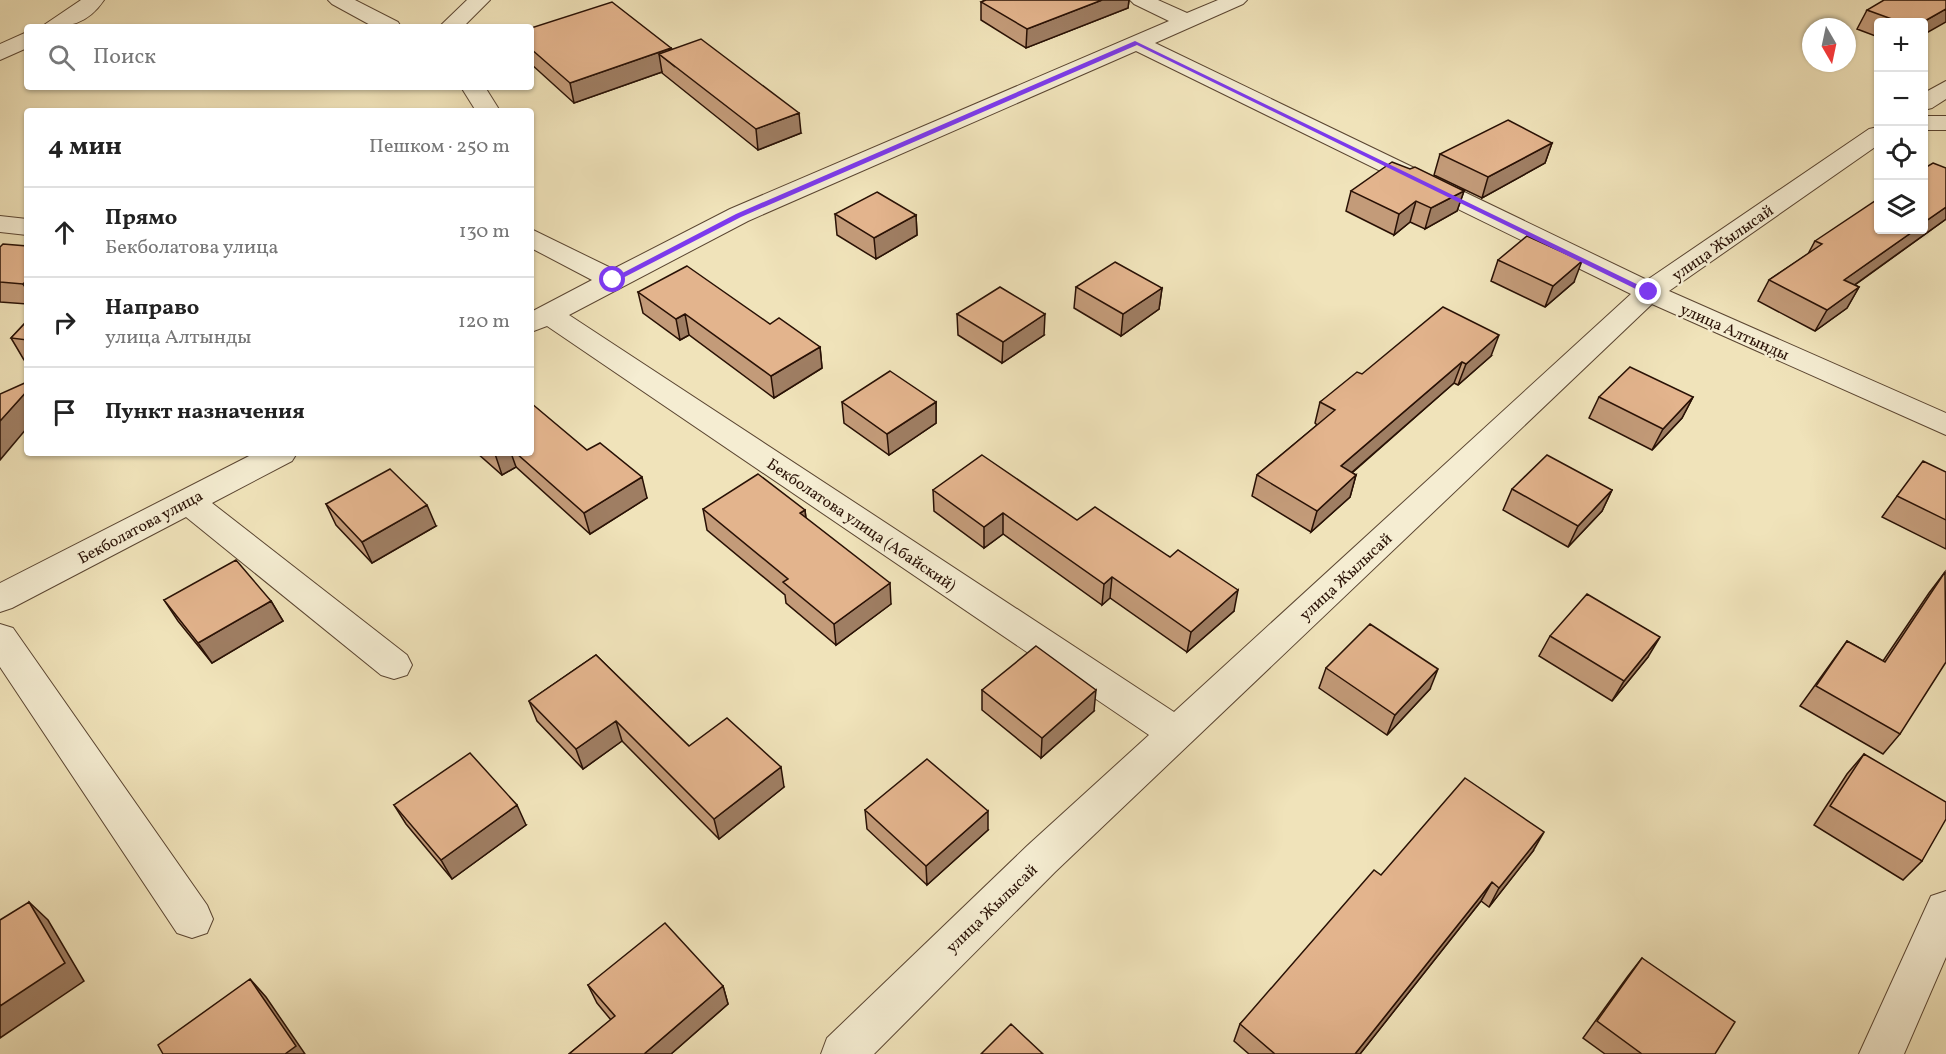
<!DOCTYPE html>
<html lang="ru">
<head>
<meta charset="utf-8">
<style>
	:root { --surface:#fff; --page:#f6f6f6; --text:#222; --muted:#767676; --line:#e0e0e0 }
	body { margin:0; font-family:Vollkorn,serif; background:var(--page); color:var(--text) }
	.controls { position:absolute; right:18px; top:18px; display:grid; overflow:hidden; border-radius:6px; box-shadow:0 2px 4px #0004 }
	.controls button { width:54px; height:54px; display:grid; place-items:center; padding:0; border:0; border-bottom:2px solid var(--line); background:var(--surface); color:var(--text); font:30px sans-serif }
	.compass { position:absolute; left:1802px; top:18px; width:54px; height:54px; border-radius:50%; background:var(--surface); box-shadow:0 2px 4px #0004; rotate:171deg }
	.stop { position:absolute; width:18px; height:18px; margin:-14px; border:4px solid #7c3aed; border-radius:50%; background:#fff }
	.stop.end { background:#7c3aed; border-color:#fff; box-shadow:0 2px 6px #0008 }
	.list { margin:0; padding:0; list-style:none }
	h2 { display:flex; justify-content:space-between; align-items:center; height:78px; margin:0; padding:0 24px; font-size:26px }
	h2 small { font-size:20px; font-weight:400; color:var(--muted) }
	.list li { display:grid; grid-template-columns:39px 1fr auto; gap:18px; align-items:center; box-sizing:border-box; height:90px; padding:0 24px; border-top:2px solid var(--line) }
	.list b { display:block; font-size:22px; white-space:nowrap }
	.list p { margin:0; font-size:20px; white-space:nowrap; color:var(--muted) }
	.list em { font-size:20px; font-style:normal; color:var(--muted) }
	.icon { flex:none; width:33px; height:33px; fill:none; stroke:currentColor; stroke-width:2; stroke-linecap:round; stroke-linejoin:round }
	.map { position:relative; flex:none; width:1946px; height:1054px; overflow:hidden }
	.search { position:absolute; background:var(--surface); box-shadow:0 2px 4px #0004; left:24px; top:24px; width:510px; height:66px; display:flex; align-items:center; gap:15px; box-sizing:border-box; padding:0 21px; border-radius:6px; color:var(--muted); font-size:22px }
	.panel { position:absolute; background:var(--surface); box-shadow:0 2px 4px #0004; left:24px; top:108px; width:510px; height:348px; border-radius:6px }
	.map>svg:first-child { display:block }
	.lines { fill:none; stroke-linecap:round; stroke-linejoin:round }
	.minor-casing { stroke:#5b4632; stroke-width:2 }
	.minor { fill:#f5edd2; fill-rule:evenodd }
	.wall { fill:#c39b79; stroke:#291105; stroke-width:1.5 }
	.shaded-wall { fill:#9f7e63; stroke:#291105; stroke-width:1.5 }
	.building { fill:#e3b48d; stroke:#291105; stroke-width:1.5 }
	.route { fill:#7c3aed }
	.labels { text-anchor:middle; stroke-width:5; stroke-linejoin:round; paint-order:stroke }
	.street-label { font-size:16px; fill:#291105; stroke:#f5edd2 }
</style>
</head>
<body>
<div class="map">
<svg width="1946" height="1054" viewBox="0 0 1946 1054">
	<rect width="100%" height="100%" fill="#f0e3ba"/>
	<filter id="stains"><feTurbulence type="fractalNoise" baseFrequency=".00333" numOctaves="4"/><feColorMatrix values="0 0 0 0 .2 0 0 0 0 .09 0 0 0 0 .02 0 0 0 .5 -.17"/></filter>
	<radialGradient id="worn" r=".72"><stop offset=".6" stop-color="#630" stop-opacity="0"/><stop offset="1" stop-color="#630" stop-opacity=".3"/></radialGradient>
	<g class="lines">
		<defs>
			<path id="minor" d="M81,0H104C87,25 69,27 41,27Z
				M328,0H355L398,22L401,27H374L332,4Z
				M467,0H490L463,27H439Z
				M1130,0H1158L1187,13L1218,0H1247L1243,4L1155,43L1647,280L1869,129L1878,127V145L1669,291L1946,413V435L1652,304L1055,872L874,1054H821L827,1038L1027,846L1149,735L547,326L531,332V312L592,280L531,248V229L613,269L730,209L1169,21L1134,4ZM1136,51L1631,294L1174,712L569,315L748,221Z
				M27,32V48L0,60V44Z
				M1946,81V99L1932,108L1924,110V93Z
				M461,87H485L500,111H476Z
				M1924,116H1946V130H1924Z
				M0,216L27,219V235L0,232Z
				M255,453H297L292,461L212,503L407,655L412,665L407,675L394,679L381,675L186,517L12,608L0,612V583Z
				M0,624L13,628L207,905L213,919L207,933L192,938L177,933L0,667Z
				M1946,891V957L1904,1054H1859L1931,896Z"/>
		</defs>
		<use href="#minor" class="minor-casing"/>
		<use href="#minor" class="minor"/>
	</g>
	<path class="wall" d="M986,0H1129L1128,8L1026,48L981,20V2Z
		M1867,10L1923,22H1878V37L1857,29Z
		M531,28L671,48V49L801,133L758,150L662,73V72L574,103L531,64Z
		M1552,143L1545,163L1482,198L1434,175L1440,154Z
		M1410,169L1464,191L1457,211L1425,229L1410,222L1394,235L1346,211L1351,191Z
		M835,214L916,215L917,235L876,259L837,235Z
		M1946,219L1855,285L1859,287L1847,308L1815,331L1758,301L1769,280L1808,254L1815,241Z
		M27,246V304L0,302V247Z
		M1498,260L1574,282L1545,307L1491,281Z
		M1076,287L1162,288L1159,309L1121,336L1074,308Z
		M638,292L770,324L820,347L822,368L774,398L689,335L680,340L643,313Z
		M957,314L1044,335L1002,363L958,335Z
		M27,321V360H24L11,338Z
		M1491,356L1458,385L1454,383L1352,473L1356,475L1350,497L1311,532L1252,496L1257,475L1317,425L1315,423L1320,402L1362,374Z
		M1599,397H1693L1682,418L1652,450L1589,418Z
		M842,402H936V423L889,455L844,423Z
		M587,450L647,498L590,534L516,467L502,475L477,453H531Z
		M1946,472V549L1882,517L1897,496Z
		M1512,489L1612,490L1602,511L1568,547L1503,510Z
		M933,490L1077,520L1170,557L1234,611L1187,652L1110,598L1102,605L1003,534L984,548L934,511Z
		M326,504L436,526L372,563L336,525Z
		M703,509L805,510L806,518L891,604L836,645L786,603L785,595L707,530Z
		M1945,572L1900,734L1883,754L1800,706L1847,641L1883,661L1929,593Z
		M164,600L271,601L283,621L212,663L178,621Z
		M1550,636L1648,657L1612,701L1539,656Z
		M596,655L689,746L784,787L719,839L622,741L583,769L537,721L529,701Z
		M1326,668L1430,689L1387,735L1319,688Z
		M982,690L1094,711L1041,758L982,710Z
		M1864,754L1922,861L1903,880L1814,825L1847,774Z
		M394,805L526,825L452,879L406,824Z
		M865,810L988,830L927,885L867,829Z
		M1533,851L1489,907L1481,901L1360,1054H1249L1234,1041L1240,1024L1381,875Z
		M1642,958L1715,1054H1605L1583,1038L1628,976Z
		M588,985L723,986L728,1004L671,1054H569L611,1020L597,1003Z"/>
	<path class="shaded-wall" d="M1102,0H1129L1128,8L1026,48L1027,29Z
		M1946,9V22L1923,35V22Z
		M671,48L674,66L659,54L662,72L574,103L570,83Z
		M799,113L801,133L758,150L756,129Z
		M1552,143L1545,163L1482,198L1488,177Z
		M1464,191L1457,211L1425,229L1431,208Z
		M1416,201L1410,222L1394,235L1399,214Z
		M1946,207V219L1832,301L1844,280L1915,230H1923V223Z
		M916,215L917,235L876,259L874,238Z
		M1582,261L1574,282L1545,307L1553,286Z
		M27,280V290L23,284Z
		M1859,287L1847,308L1815,331L1827,310Z
		M1162,288L1159,309L1121,336L1123,314Z
		M685,314L689,335L680,340L676,319Z
		M1045,314L1044,335L1002,363L1003,342Z
		M1499,335L1491,356L1458,385L1466,364Z
		M820,347L822,368L774,398L771,376Z
		M1462,362L1454,383L1335,487L1341,466Z
		M27,391V428L0,460V421Z
		M1693,397L1682,418L1652,450L1663,429Z
		M936,402V423L889,455L887,434Z
		M497,453H511L516,467L502,475L495,454Z
		M1356,475L1350,497L1311,532L1317,511Z
		M642,477L647,498L590,534L584,513Z
		M1612,490L1602,511L1568,547L1578,526Z
		M427,505L436,526L372,563L362,542Z
		M805,510L807,531L800,513Z
		M1003,513V534L984,548V527Z
		M1112,577L1110,598L1102,605L1104,584Z
		M890,583L891,604L836,645L834,624Z
		M1238,590L1234,611L1187,652L1191,632Z
		M271,601L283,621L212,663L198,643Z
		M1660,637L1648,657L1612,701L1624,681Z
		M1438,669L1430,689L1387,735L1395,715Z
		M1096,690L1094,711L1041,758L1042,738Z
		M616,721L622,741L583,769L576,749Z
		M781,767L784,787L719,839L714,819Z
		M517,805L526,825L452,879L441,860Z
		M988,811V830L927,885L926,866Z
		M1544,832L1533,851L1489,907L1499,888Z
		M1492,882L1481,901L1360,1054H1355Z
		M29,902L48,920L84,981L0,1038V1006Z
		M250,979L266,997L305,1054H285Z
		M723,986L728,1004L671,1054H644Z"/>
	<path class="building" d="M986,0H1102L1027,29L981,2Z
		M1884,0H1946V9L1923,22H1900L1867,10Z
		M612,2L671,48L570,83L531,49V28Z
		M701,39L799,113L756,129L659,54Z
		M1508,120L1552,143L1488,177L1440,154Z
		M1392,162L1410,169L1415,167L1464,191L1431,208L1416,201L1399,214L1351,191Z
		M1933,163L1946,168V207L1923,223V169Z
		M877,192L916,215L874,238L835,214Z
		M1878,199V230H1915L1844,280L1859,287L1827,310L1769,280L1822,244L1815,241Z
		M1527,236L1582,261L1553,286L1498,260Z
		M3,244L27,246V280L23,284L0,282V247Z
		M1115,262L1162,288L1123,314L1076,287Z
		M687,266L770,324L779,318L820,347L771,376L685,314L676,319L638,292Z
		M1000,287L1045,314L1003,342L957,314Z
		M1443,307L1499,335L1466,364L1462,362L1341,466L1356,475L1317,511L1257,475L1335,410L1320,402L1357,372L1362,374Z
		M27,321V340L11,338Z
		M1630,367L1693,397L1663,429L1599,397Z
		M890,371L936,402L887,434L842,402Z
		M27,382V391L0,421V394Z
		M531,403L587,450L600,443L642,477L584,513L516,453H531Z
		M982,455L1077,520L1095,507L1170,557L1178,550L1238,590L1191,632L1112,577L1104,584L1003,513L984,527L933,490Z
		M1547,455L1612,490L1578,526L1512,489Z
		M1923,461L1946,472V520L1897,496Z
		M390,469L427,505L362,542L326,504Z
		M758,474L805,510L800,513L890,583L834,624L783,582L788,579L703,509Z
		M236,560L271,601L198,643L164,600Z
		M1945,572L1946,662L1900,734L1816,686L1847,641L1885,662Z
		M1587,594L1660,637L1624,681L1550,636Z
		M1370,624L1438,669L1395,715L1326,668Z
		M1036,646L1096,690L1042,738L982,690Z
		M596,655L689,746L727,718L781,767L714,819L616,721L576,749L529,701Z
		M470,753L517,805L441,860L394,805Z
		M1864,754L1946,802V819L1922,861L1830,806Z
		M927,759L988,811L926,866L865,810Z
		M1465,778L1544,832L1499,888L1492,882L1355,1054H1275L1240,1024L1374,870L1381,875Z
		M29,902L65,963L0,1006V920Z
		M665,923L723,986L644,1054H569L615,1016L588,985Z
		M1642,958L1735,1022L1715,1054H1642L1597,1021Z
		M250,979L296,1046L285,1054H163L158,1045Z
		M1011,1024L1043,1054H981Z"/>
	<path class="route" d="M1135,41L1653,292L1646,294L1137,45L741,217L615,282L609,280L736,214Z"/>
	<g class="labels">
		<g class="street-label">
			<text transform="translate(1722 242) rotate(-35)" y="6">улица Жылысай</text>
			<text transform="translate(1735 331) rotate(24)" y="6">улица Алтынды</text>
			<text transform="translate(862 524) rotate(34)" y="6">Бекболатова улица (Абайский)</text>
			<text transform="translate(140 526) rotate(-28)" y="6">Бекболатова улица</text>
			<text transform="translate(1345 576) rotate(-43)" y="6">улица Жылысай</text>
			<text transform="translate(991 908) rotate(-44)" y="6">улица Жылысай</text>
		</g>
	</g>
	<rect width="100%" height="100%" filter="url(#stains)"/>
	<rect width="100%" height="100%" fill="url(#worn)"/>
</svg>
<div class="controls">
<button>+</button>
<button>−</button>
<button><svg class="icon" aria-label="locate" viewBox="0 0 24 24"><circle cx="12" cy="12" r="6"/><path d="M12 2v4M12 18v4M2 12h4M18 12h4"/></svg></button>
<button><svg class="icon" aria-label="layers" viewBox="0 0 24 24"><path d="M12 4l9 5-9 5-9-5zM3 14l9 5 9-5"/></svg></button>
</div>
<svg class="compass" viewBox="-18 -18 36 36"><path d="M0-13l5 13h-10z" fill="#e53935"/><path d="M0 13l5-13h-10z" fill="#767676"/></svg>
<div class="stop" style="left:613px;top:280px"></div>
<div class="stop end" style="left:1649px;top:292px"></div>
<div class="search"><svg class="icon" aria-label="search" viewBox="0 0 24 24"><circle cx="10" cy="10" r="6"/><path d="M15 15l6 6"/></svg>Поиск</div>
<section class="panel">
<h2>4 мин<small>Пешком · 250 m</small></h2>
<ul class="list">
<li><svg class="icon" aria-label="ahead" viewBox="0 0 24 24"><path d="M12 20V5M6 11l6-6 6 6"/></svg><div><b>Прямо</b><p>Бекболатова улица</p></div><em>130 m</em></li>
<li><svg class="icon" aria-label="right" viewBox="0 0 24 24"><path d="M7 20v-9h11M14 6l5 5-5 5"/></svg><div><b>Направо</b><p>улица Алтынды</p></div><em>120 m</em></li>
<li><svg class="icon" aria-label="arrive" viewBox="0 0 24 24"><path d="M6 21V4h12l-3 4 3 4H6"/></svg><div><b>Пункт назначения</b></div></li>
</ul>
</section>
</div>
</body>
</html>
